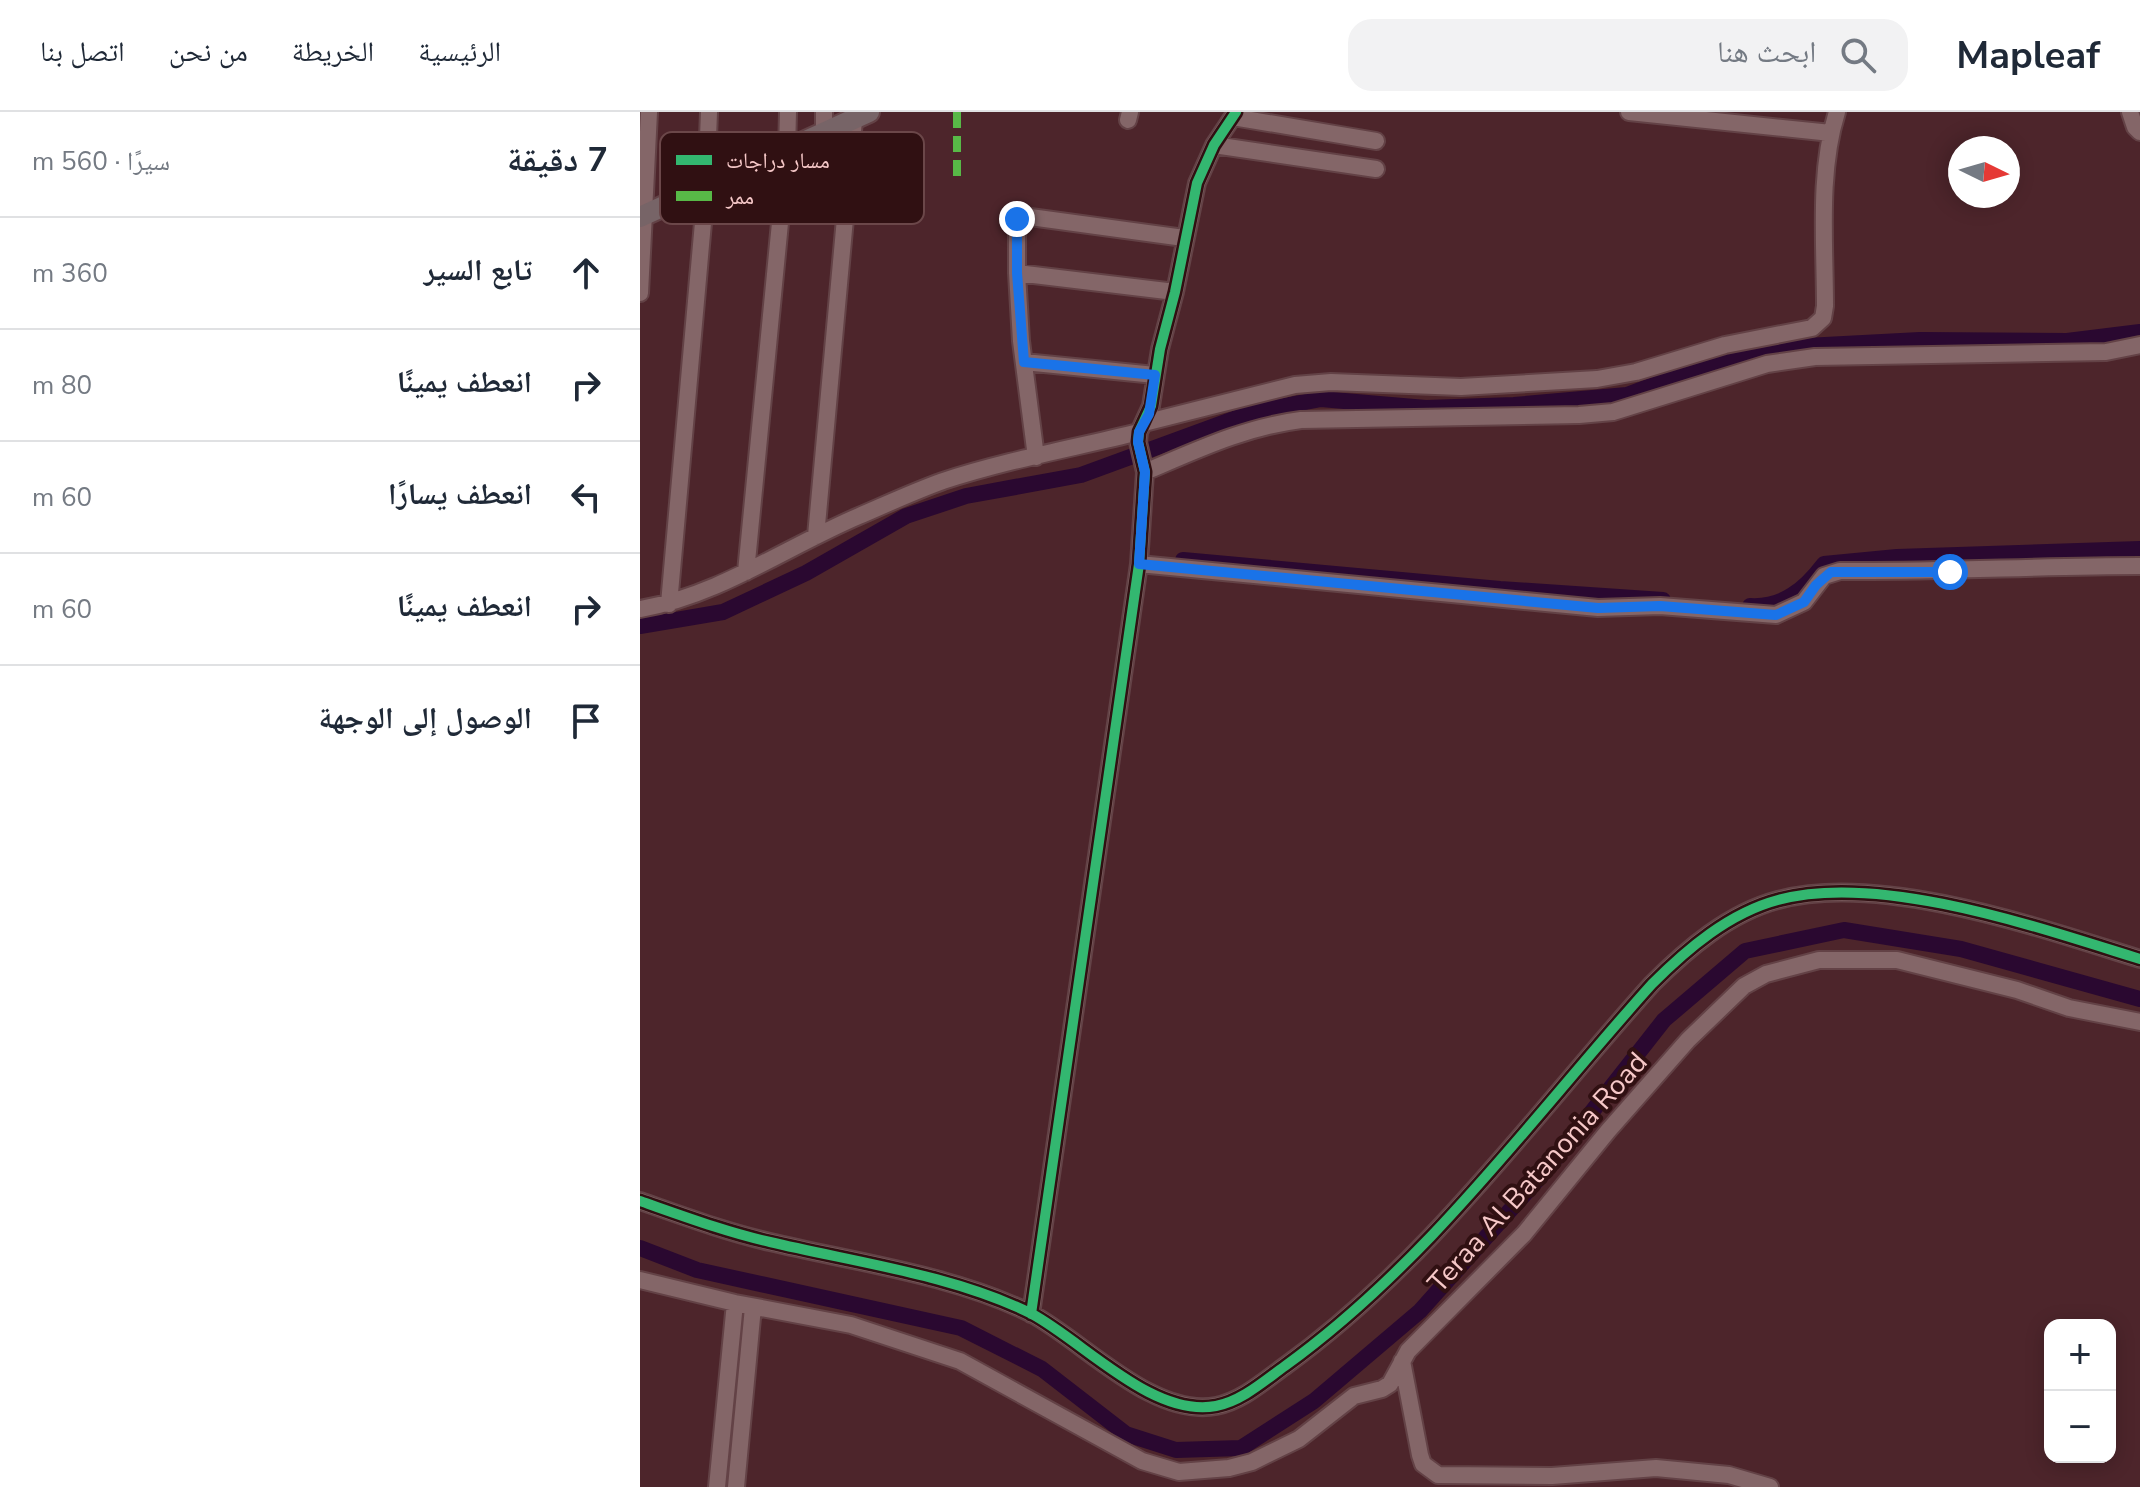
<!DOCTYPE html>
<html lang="ar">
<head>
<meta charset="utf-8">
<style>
	:root { --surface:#fff; --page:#f2f2f3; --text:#1f2937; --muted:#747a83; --line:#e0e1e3 }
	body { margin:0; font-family:"Nunito Sans","Noto Naskh Arabic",sans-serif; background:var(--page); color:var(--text); direction:rtl }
	.controls { position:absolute; right:24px; bottom:24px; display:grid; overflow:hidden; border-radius:16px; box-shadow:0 4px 20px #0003 }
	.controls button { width:72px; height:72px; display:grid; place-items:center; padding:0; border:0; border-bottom:2px solid var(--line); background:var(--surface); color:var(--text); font:40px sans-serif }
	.compass { position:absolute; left:1308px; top:24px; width:72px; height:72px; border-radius:50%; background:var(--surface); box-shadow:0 4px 20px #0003; rotate:95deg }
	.stop { position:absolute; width:24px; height:24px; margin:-18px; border:6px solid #1a73e8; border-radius:50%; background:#fff }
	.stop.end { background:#1a73e8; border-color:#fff; box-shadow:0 2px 8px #0008 }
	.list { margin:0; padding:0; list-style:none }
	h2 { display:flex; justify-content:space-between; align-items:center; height:104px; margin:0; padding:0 32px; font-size:34px }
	h2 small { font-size:26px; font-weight:400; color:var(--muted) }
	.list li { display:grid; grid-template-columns:52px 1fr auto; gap:24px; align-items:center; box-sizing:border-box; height:112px; padding:0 32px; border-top:2px solid var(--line) }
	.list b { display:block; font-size:30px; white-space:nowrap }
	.list em { font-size:26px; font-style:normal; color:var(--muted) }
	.icon { flex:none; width:44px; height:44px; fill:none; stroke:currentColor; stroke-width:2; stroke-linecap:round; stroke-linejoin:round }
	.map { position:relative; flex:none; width:1500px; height:1375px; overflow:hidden; direction:ltr }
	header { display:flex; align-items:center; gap:48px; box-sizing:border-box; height:112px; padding:0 40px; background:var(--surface); border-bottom:2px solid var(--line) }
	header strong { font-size:38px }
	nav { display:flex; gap:44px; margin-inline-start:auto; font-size:28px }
	.search { width:560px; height:72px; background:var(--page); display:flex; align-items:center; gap:20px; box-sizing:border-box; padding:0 28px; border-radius:24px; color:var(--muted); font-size:30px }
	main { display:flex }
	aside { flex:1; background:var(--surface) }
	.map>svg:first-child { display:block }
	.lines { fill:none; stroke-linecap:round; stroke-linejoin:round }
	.canal { stroke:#2a0830; stroke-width:16 }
	.minor-casing { stroke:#634246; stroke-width:20 }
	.major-casing { stroke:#634246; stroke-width:24 }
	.minor { stroke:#846668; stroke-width:16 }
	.major { stroke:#776467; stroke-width:20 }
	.quiet { stroke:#58b947; stroke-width:8; stroke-dasharray:16 8; stroke-linecap:butt }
	.cycleway-casing { stroke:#301012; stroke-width:15 }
	.cycleway { stroke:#33b770; stroke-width:10 }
	.route { stroke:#1a73e8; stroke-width:10 }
	.labels { text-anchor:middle; stroke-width:8; stroke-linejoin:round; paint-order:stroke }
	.street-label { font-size:28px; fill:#f6c8c8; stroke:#301012 }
	.key { fill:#301012; stroke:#6b4749; stroke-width:2 }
	.key-label { font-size:22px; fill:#f6c8c8 }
</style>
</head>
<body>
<header>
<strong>Mapleaf</strong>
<div class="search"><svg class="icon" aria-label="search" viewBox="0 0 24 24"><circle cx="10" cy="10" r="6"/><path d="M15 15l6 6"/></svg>ابحث هنا</div>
<nav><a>الرئيسية</a><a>الخريطة</a><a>من نحن</a><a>اتصل بنا</a></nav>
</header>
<main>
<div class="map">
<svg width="1500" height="1375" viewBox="0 0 1500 1375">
	<rect width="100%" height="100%" fill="#4d252b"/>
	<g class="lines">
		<path class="canal" d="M543,448L860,477L1023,488
			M1110,494C1143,496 1165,477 1184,452L1257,445L1500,437
			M0,514L83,500L166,461L266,404L326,384L441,363L613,300L681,287L786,296L874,293L987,283L1072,251L1166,234L1280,228L1427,229L1500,220
			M0,1136L57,1158L321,1216L402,1257L486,1322L536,1338L601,1336L674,1289L780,1199L907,1057L1024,908L1105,839L1204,818L1321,837L1500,887"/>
		<defs>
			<path id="minor" d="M989,0L1191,21
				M1490,0L1495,15L1500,20
				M593,5L736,29
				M488,8L490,0
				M184,23V0
				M574,33L736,57
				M377,161L535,180
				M0,181L9,0
				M384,250L515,263
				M504,311L655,273L691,270L821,275L957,267L996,260L1085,233L1172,216L1183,206L1185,194C1185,131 1178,60 1197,0
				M396,345L381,229L377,161V107L383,104L544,126
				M505,360C557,338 605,315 661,308L939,303L973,300L1127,252L1175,245L1466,240L1500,233
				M176,424L214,8
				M499,452L958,496L1020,494L1136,503L1164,490L1184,464L1200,459C1300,460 1400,454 1500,454
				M106,460L147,39L148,0
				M29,492L66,77L69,0
				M0,497C78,484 146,435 219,404C247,392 275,379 303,369C367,348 434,336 499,320
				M0,1089C43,1104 86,1120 130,1130C214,1150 314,1163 392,1202C444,1230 513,1306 576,1294C602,1289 624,1269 645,1254C789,1150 894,1003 1012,872C1047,837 1089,801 1138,788C1240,760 1400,816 1500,847
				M0,1168L95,1191L211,1213L320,1249L502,1349L539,1360L589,1356L612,1350L659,1327L714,1284L742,1277L750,1272L768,1239L884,1122L968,1019L1048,928L1104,874L1126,862L1179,848H1257L1377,878L1429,896L1500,910
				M391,1202L499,452L505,360L498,330L499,320L511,294L520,237L535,180L557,71L574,33L596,0
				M762,1249L780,1343L783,1352L798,1363L912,1364L1016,1356L1089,1363L1130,1375
				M77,1375L95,1191
				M96,1375L113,1195"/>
			<path id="major" d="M0,105L229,0"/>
		</defs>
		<use href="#minor" class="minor-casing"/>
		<use href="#major" class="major-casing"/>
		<use href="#minor" class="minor"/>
		<use href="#major" class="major"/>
		<path class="quiet" d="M317,0V68"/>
		<defs>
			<path id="cycleway" d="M0,1089C43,1104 86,1120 130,1130C214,1150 314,1163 392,1202C444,1230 513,1306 576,1294C602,1289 624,1269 645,1254C789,1150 894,1003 1012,872C1047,837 1089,801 1138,788C1240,760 1400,816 1500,847
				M391,1202L499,452L505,360L498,330L499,320L511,294L520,237L535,180L557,71L574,33L596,0"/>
		</defs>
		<use href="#cycleway" class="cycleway-casing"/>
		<use href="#cycleway" class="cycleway"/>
	</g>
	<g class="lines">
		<path class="route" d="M377,107V161L384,250L515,263L509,302L499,320L498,330L505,360L499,452L958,496L1020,494L1136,503L1164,490L1176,473L1191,460H1310"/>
	</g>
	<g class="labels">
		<g class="street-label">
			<text transform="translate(897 1060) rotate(-48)" y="10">Teraa Al Batanonia Road</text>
		</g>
	</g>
	<rect x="20" y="20" width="264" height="92" rx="12" class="key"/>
	<rect x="36" y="43" width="36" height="10" fill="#33b770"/>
	<rect x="36" y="79" width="36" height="10" fill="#58b947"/>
	<g class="key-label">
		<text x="86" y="56">مسار دراجات</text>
		<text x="86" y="92">ممر</text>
	</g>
</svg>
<div class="controls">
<button>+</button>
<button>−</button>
</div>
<svg class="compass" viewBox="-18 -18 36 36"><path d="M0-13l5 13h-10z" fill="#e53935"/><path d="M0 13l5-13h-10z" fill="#747a83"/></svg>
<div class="stop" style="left:1310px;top:460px"></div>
<div class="stop end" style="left:377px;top:107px"></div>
</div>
<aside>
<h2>7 دقيقة<small>سيرًا · 560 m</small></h2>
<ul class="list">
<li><svg class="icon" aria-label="ahead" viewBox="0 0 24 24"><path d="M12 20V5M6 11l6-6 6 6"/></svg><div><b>تابع السير</b></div><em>360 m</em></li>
<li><svg class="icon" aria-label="right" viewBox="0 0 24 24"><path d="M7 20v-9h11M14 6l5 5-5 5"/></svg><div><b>انعطف يمينًا</b></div><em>80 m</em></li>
<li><svg class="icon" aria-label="left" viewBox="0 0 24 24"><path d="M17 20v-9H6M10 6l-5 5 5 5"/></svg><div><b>انعطف يسارًا</b></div><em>60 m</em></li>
<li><svg class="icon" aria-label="right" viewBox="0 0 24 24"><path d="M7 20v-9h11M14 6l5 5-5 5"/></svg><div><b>انعطف يمينًا</b></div><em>60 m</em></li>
<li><svg class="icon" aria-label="arrive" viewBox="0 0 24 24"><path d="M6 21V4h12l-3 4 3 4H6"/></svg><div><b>الوصول إلى الوجهة</b></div></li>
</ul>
</aside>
</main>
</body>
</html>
